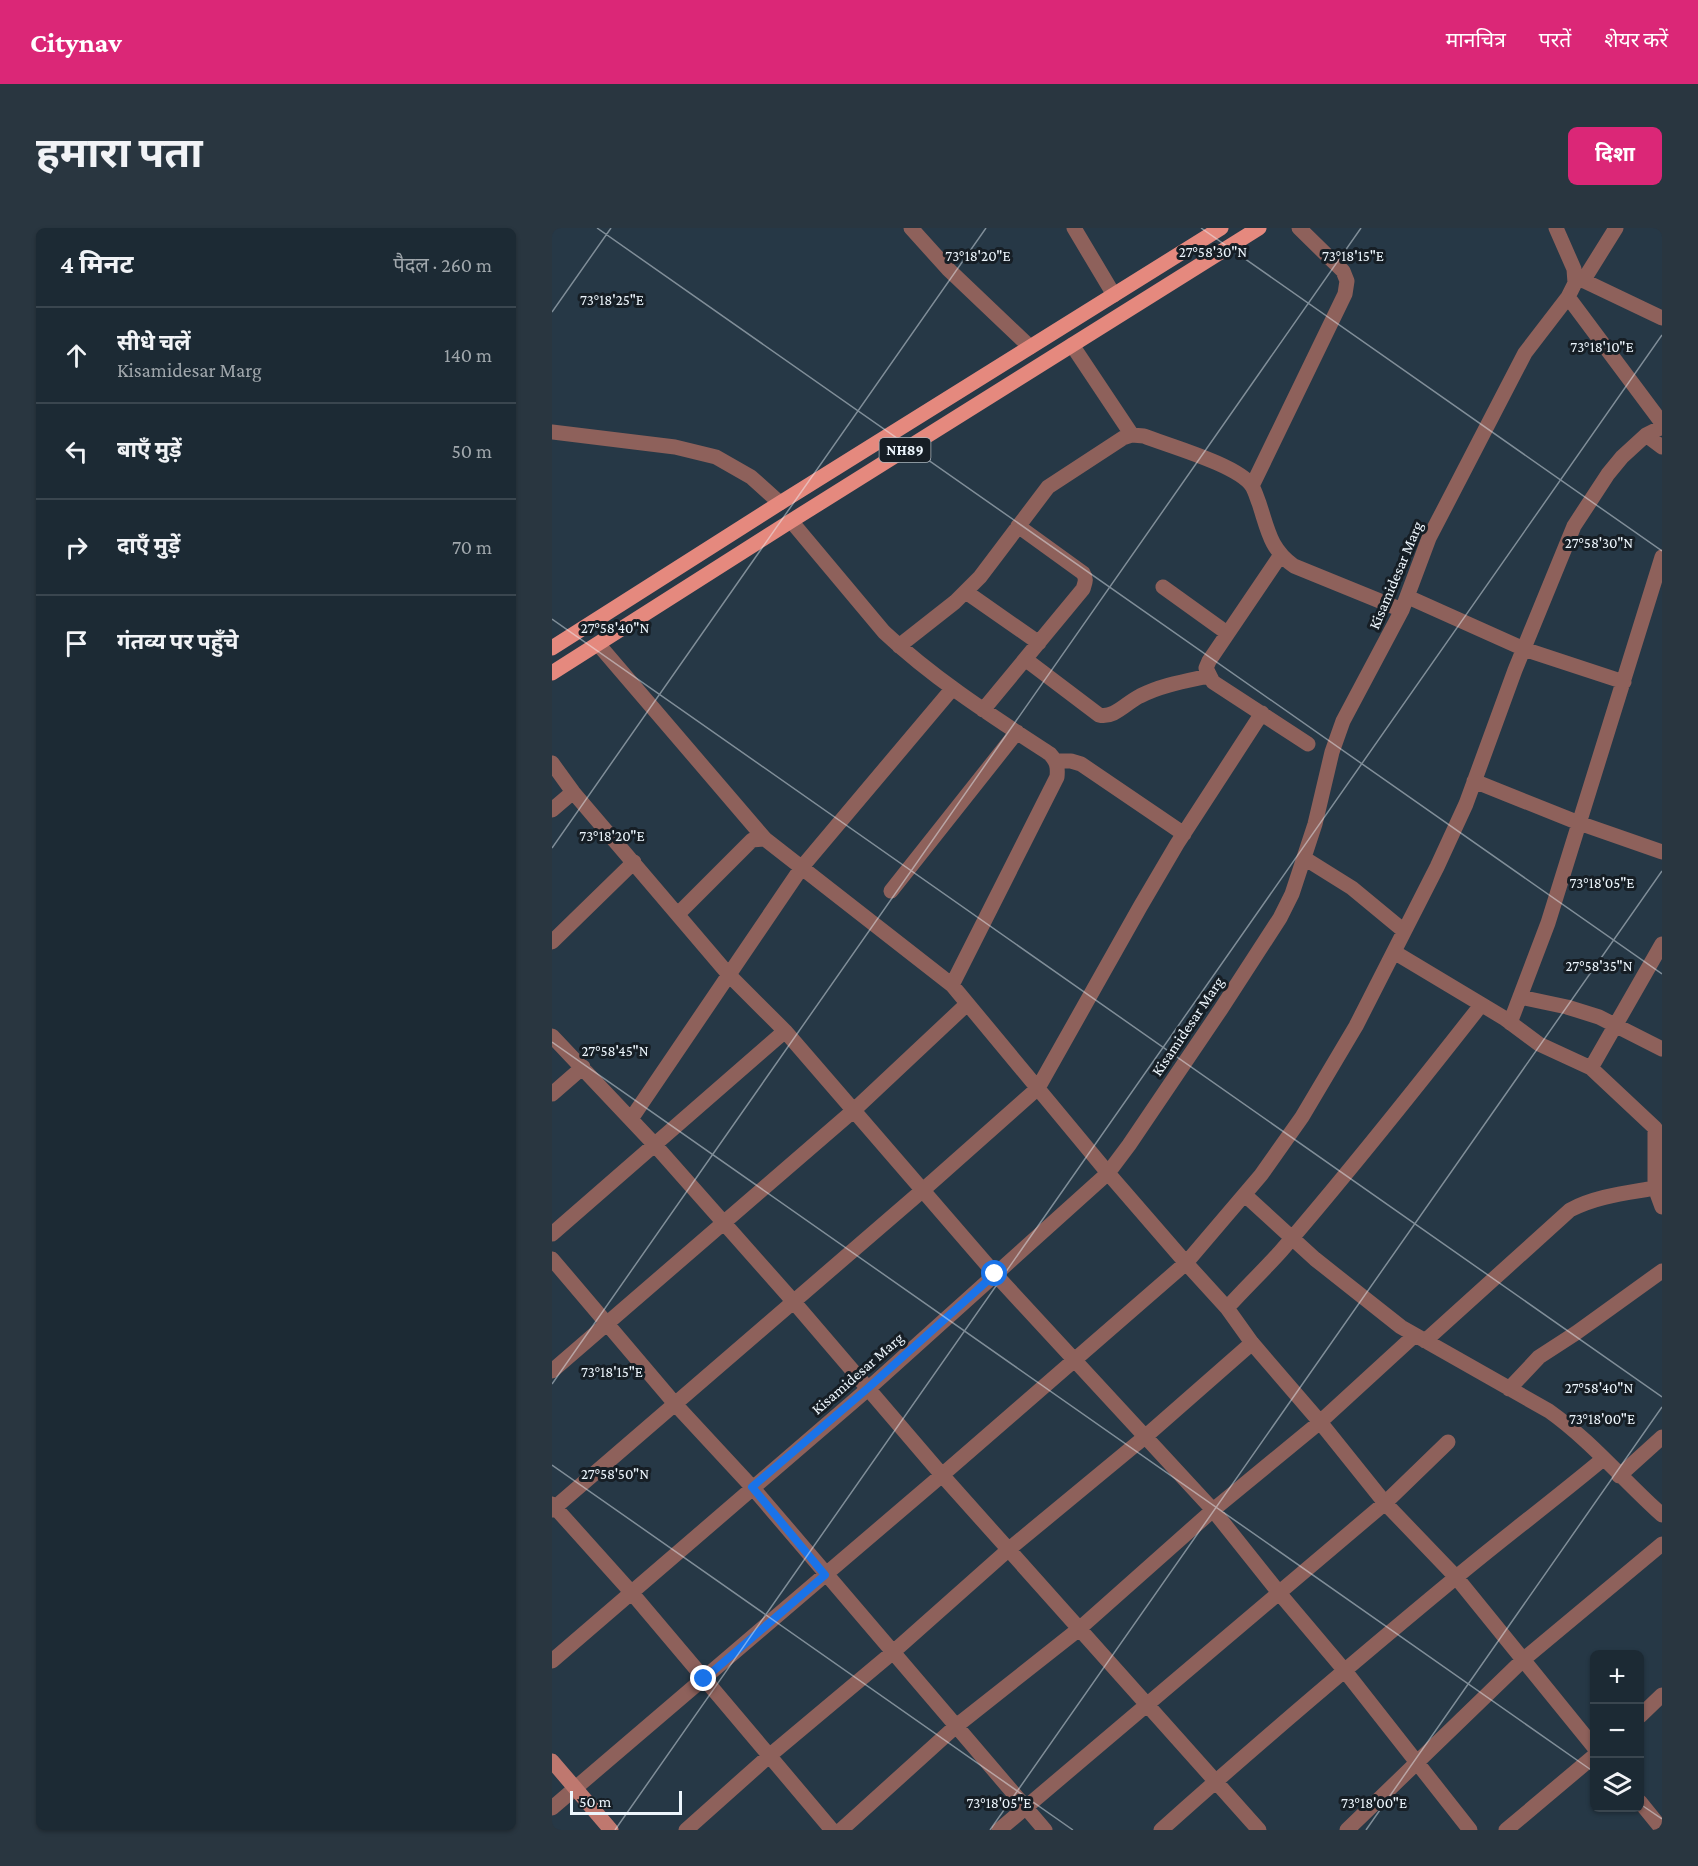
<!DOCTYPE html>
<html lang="hi">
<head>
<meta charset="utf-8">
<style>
	:root { --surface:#1c2a34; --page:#293640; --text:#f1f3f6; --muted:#a0a7ac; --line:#3a464f; --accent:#db2777 }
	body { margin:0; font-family:"Crimson Pro","Noto Sans Devanagari",serif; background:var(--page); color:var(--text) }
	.controls { position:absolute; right:18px; bottom:18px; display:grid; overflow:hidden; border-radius:9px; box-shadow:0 2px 4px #0004 }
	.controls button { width:54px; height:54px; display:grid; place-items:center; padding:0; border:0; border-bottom:2px solid var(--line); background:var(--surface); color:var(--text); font:30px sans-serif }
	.scale { position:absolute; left:18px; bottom:15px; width:112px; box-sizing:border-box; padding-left:6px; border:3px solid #edf6fd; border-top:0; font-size:16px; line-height:21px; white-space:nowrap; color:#edf6fd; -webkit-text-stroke:4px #161e25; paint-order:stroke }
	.stop { position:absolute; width:18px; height:18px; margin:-14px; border:4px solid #1a73e8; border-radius:50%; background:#fff }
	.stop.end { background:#1a73e8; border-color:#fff; box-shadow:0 2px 6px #0008 }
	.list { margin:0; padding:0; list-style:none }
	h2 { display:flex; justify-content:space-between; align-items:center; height:78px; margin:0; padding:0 24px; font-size:26px }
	h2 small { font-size:20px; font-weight:400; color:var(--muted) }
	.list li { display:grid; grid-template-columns:39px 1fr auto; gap:18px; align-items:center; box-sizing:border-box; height:96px; padding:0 24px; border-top:2px solid var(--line) }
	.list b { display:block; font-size:22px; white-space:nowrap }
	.list p { margin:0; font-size:20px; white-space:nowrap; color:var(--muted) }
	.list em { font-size:20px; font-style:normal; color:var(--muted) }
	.icon { flex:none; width:33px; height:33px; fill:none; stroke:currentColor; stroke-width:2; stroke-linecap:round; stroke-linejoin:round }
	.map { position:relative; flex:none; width:1110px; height:1602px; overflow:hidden; border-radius:9px }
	header { display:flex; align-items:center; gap:36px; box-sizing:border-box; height:84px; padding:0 30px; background:var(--accent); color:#fff }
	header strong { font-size:28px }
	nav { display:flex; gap:33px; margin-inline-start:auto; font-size:21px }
	.intro { display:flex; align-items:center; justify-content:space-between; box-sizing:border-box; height:144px; padding:0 36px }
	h1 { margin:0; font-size:42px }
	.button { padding:15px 27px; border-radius:9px; background:var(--accent); color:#fff; font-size:21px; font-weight:700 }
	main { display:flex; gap:36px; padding:0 36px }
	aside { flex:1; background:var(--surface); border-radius:9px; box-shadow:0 2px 4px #0004 }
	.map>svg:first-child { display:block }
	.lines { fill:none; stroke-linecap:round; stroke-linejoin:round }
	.street { stroke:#8e615b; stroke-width:15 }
	.secondary { stroke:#bf786f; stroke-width:15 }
	.primary { stroke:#e5897e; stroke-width:15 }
	.route { stroke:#1a73e8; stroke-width:8 }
	.ticks { fill:none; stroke:#edf6fd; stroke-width:1.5; stroke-opacity:0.45 }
	.labels { text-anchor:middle; stroke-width:6; stroke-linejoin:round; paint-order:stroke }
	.shield { fill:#161e25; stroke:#acb5bc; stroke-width:1.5 }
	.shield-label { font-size:15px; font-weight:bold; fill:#edf6fd }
	.street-label { font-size:16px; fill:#edf6fd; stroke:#161e25 }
	.ticks-label { font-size:15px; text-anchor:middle; fill:#edf6fd; stroke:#161e25; stroke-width:6; stroke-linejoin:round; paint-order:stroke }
</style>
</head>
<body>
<header>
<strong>Citynav</strong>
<nav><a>मानचित्र</a><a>परतें</a><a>शेयर करें</a></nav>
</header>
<div class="intro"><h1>हमारा पता</h1><a class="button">दिशा</a></div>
<main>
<aside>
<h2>4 मिनट<small>पैदल · 260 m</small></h2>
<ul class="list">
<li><svg class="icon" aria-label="ahead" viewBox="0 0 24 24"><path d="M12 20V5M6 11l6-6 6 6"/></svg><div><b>सीधे चलें</b><p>Kisamidesar Marg</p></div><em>140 m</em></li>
<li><svg class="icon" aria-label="left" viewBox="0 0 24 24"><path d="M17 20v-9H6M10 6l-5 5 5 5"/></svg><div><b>बाएँ मुड़ें</b></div><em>50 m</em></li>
<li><svg class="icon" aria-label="right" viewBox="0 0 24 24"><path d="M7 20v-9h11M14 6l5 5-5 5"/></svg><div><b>दाएँ मुड़ें</b></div><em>70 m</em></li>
<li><svg class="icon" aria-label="arrive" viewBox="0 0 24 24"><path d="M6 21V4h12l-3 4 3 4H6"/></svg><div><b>गंतव्य पर पहुँचे</b></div></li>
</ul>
</aside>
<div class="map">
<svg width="1110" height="1602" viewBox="0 0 1110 1602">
	<rect width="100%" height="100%" fill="#263846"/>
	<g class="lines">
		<path class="street" d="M359,0L396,41L478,119
			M522,0L562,67
			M1024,49L1110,90
			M1031,53L1064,0
			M1016,69L1110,195
			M520,117L580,207
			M0,204L123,219L164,229L199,249L228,275
			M1094,207L1110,219
			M700,258L793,66L795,53L791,43L747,0
			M239,293L332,404C382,451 440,488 498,526C505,534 506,539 505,549L400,757
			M728,328L657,433L654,440L661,454L756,516
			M611,359L675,405
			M414,364L487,415
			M856,369L972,421L1072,454
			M46,416L213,611
			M347,418L403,374L428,349L496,259L571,210L580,207L592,208C617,218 686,237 700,258C703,263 705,270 707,275C716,302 718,321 742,338L850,382
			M473,431L547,487C562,491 575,474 588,468C609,457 634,453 657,448
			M431,482L531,361C533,355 535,351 531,345L466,298
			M504,533H519L529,536L632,606
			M0,535L21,564L177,747L233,803L443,1046L661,1282L728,1366L793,1443L918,1602
			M922,553L1027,595L1110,624
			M0,582L21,564
			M752,630L800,660L852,703
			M339,663L465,504
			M127,685L200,612L213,611L400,757L556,945L634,1035L675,1080L700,1115L768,1194L833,1275L904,1349L1042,1519
			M0,714L82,634
			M842,724L952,790L987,816L1039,840L1103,900L1110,911
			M968,769L1015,779L1047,789L1110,821
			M958,795L996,695L1110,329
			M0,808L103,917L241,1073L390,1247L707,1602
			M1039,840L1110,716
			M0,866L31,839
			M79,891L250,639L400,461
			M1103,900V960L1110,979
			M693,967L763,1031L849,1099L997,1183C1038,1212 1072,1253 1110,1287
			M0,1006L233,803
			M0,1031L124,1177L200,1259L493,1602
			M675,1080C693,1060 712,1042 729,1023C798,943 864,860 929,777
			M873,1113L1018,982C1044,968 1075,965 1103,960
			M0,1143L301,883L415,776
			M957,1161L987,1129L1024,1105L1110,1043
			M1067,1248L1110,1209
			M0,1276L79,1364L280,1602
			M0,1282L371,962L486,860L588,679L625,616L710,485
			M0,1433L317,1160L556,945L577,917L669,781L728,690L740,666L763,596L780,524L791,493L850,382L877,310L889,287L973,125L1016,69L1023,55L1022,41L1004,0
			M1088,1488L1110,1467
			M1088,1574L1110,1601
			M0,1580L390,1247L634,1035L709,947L750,889L804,798L885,639L914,576L963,442L1022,298L1056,246L1070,229L1094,207L1110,199
			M134,1602L217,1528L340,1425L456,1322L594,1208L700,1115
			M289,1602L403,1499L527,1401L661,1282L768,1194L863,1107
			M447,1602L833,1275L896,1214
			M609,1602C705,1516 803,1433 902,1351C951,1310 1002,1272 1051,1231
			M795,1602L972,1431L1110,1316
			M954,1602L1042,1528"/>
		<path class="secondary" d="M0,1533L59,1602"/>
		<path class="primary" d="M0,420L228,275L669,0
			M0,445L239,293L707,0"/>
	</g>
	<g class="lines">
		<path class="route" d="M152,1451L273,1347L200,1259L316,1160L443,1046"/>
	</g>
	<path class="ticks" d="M45,0L1110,746M649,0L1110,323M0,84L59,0M0,391L1110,1169M0,620L434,0M0,814L1042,1544M0,1156L809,0M0,1237L521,1602M1088,1576L1110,1591M63,1602L1110,107M438,1602L1110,643M814,1602L1110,1179"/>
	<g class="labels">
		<rect class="shield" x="327.5" y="210" width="51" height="24" rx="4.5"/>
		<g class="shield-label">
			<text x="353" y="227">NH89</text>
		</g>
		<g class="street-label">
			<text transform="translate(843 347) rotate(-67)" y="6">Kisamidesar Marg</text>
			<text transform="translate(635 798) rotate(-56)" y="6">Kisamidesar Marg</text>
			<text transform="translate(305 1145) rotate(-41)" y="6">Kisamidesar Marg</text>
		</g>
	</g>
	<g class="ticks-label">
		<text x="661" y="29">27°58'30"N</text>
		<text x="426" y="33">73°18'20"E</text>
		<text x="801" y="33">73°18'15"E</text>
		<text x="60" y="77">73°18'25"E</text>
		<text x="1050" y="124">73°18'10"E</text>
		<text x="1047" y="320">27°58'30"N</text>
		<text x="63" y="405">27°58'40"N</text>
		<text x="60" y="613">73°18'20"E</text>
		<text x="1050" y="660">73°18'05"E</text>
		<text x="1047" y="743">27°58'35"N</text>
		<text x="63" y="828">27°58'45"N</text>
		<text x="60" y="1149">73°18'15"E</text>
		<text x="1047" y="1165">27°58'40"N</text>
		<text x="1050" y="1196">73°18'00"E</text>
		<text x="63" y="1251">27°58'50"N</text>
		<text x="447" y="1580">73°18'05"E</text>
		<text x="822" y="1580">73°18'00"E</text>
	</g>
</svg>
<div class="controls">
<button>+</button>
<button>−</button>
<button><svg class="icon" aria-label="layers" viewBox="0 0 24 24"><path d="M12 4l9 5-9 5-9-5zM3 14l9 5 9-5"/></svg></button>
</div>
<div class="scale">50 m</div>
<div class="stop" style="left:443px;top:1046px"></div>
<div class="stop end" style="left:152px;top:1451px"></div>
</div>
</main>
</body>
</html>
